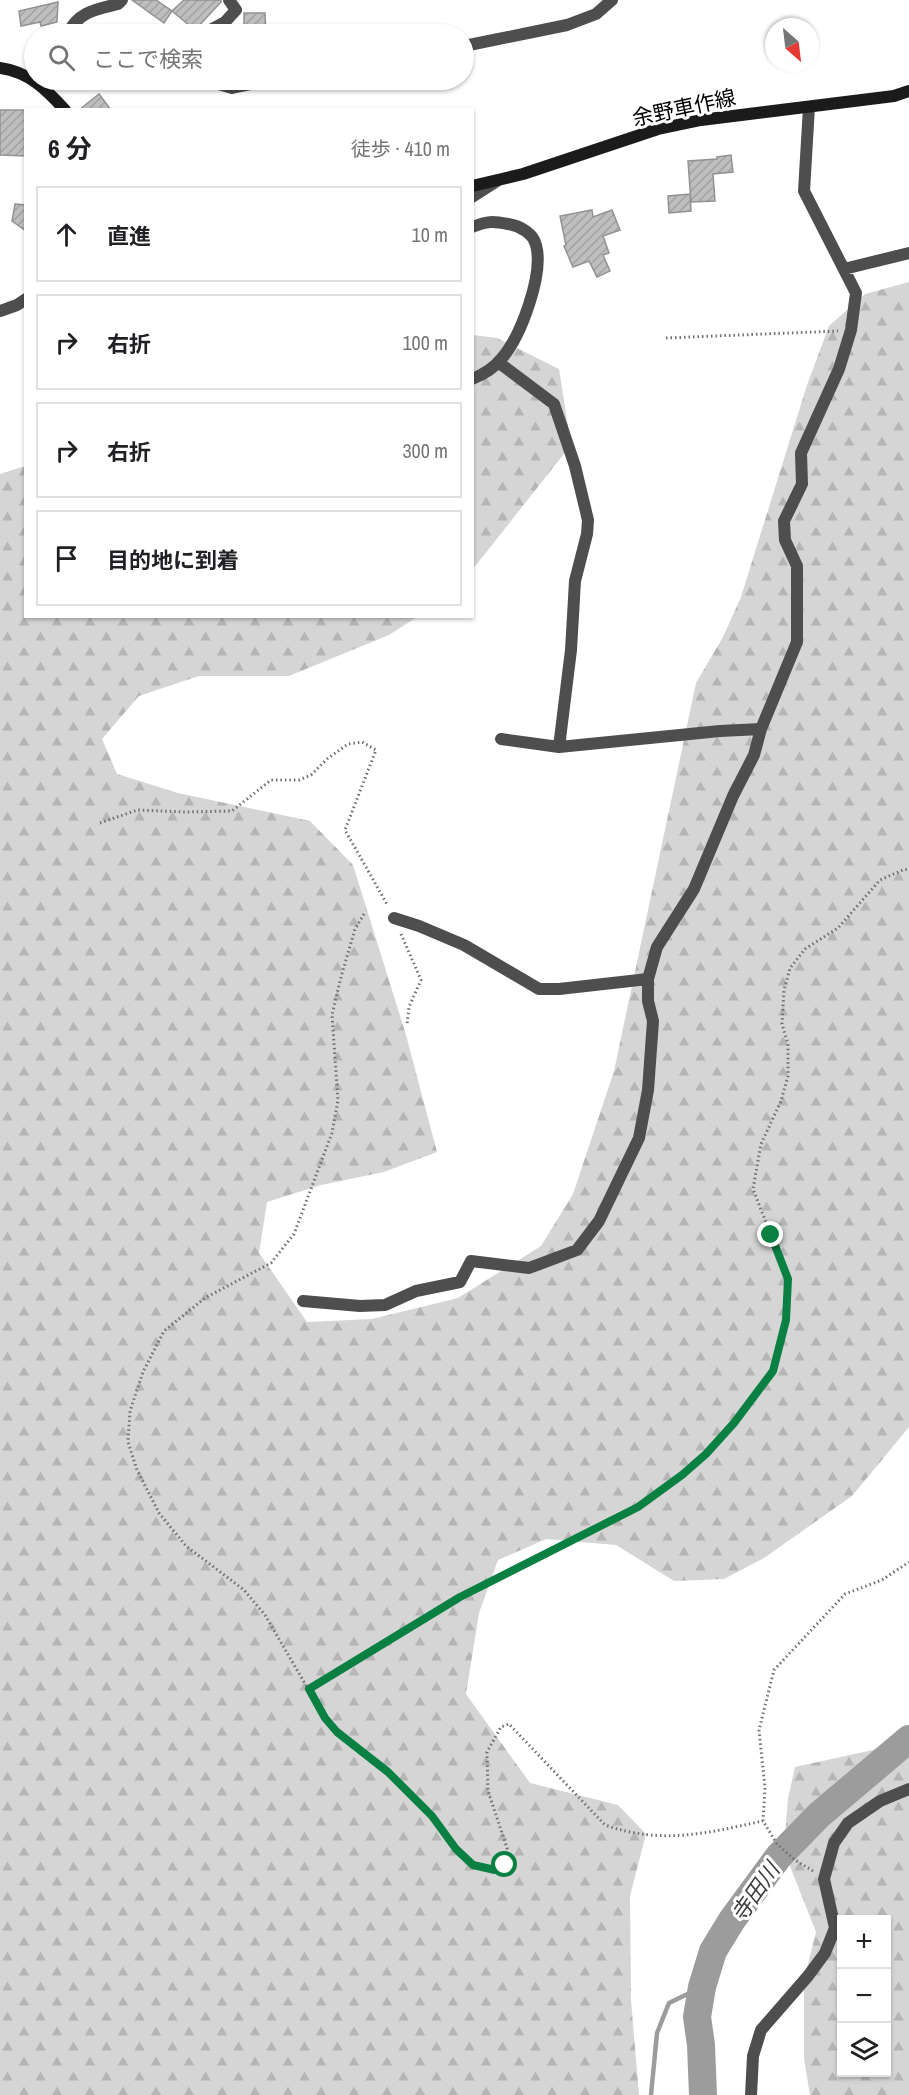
<!DOCTYPE html>
<html lang="ja">
<head>
<meta charset="utf-8">
<style>
	:root { --surface:#fff; --page:#f2f2f2; --text:#202124; --muted:#757577; --line:#e0e0e0 }
	body { margin:0; font-family:"Archivo Narrow","Noto Sans JP",sans-serif; background:var(--page); color:var(--text) }
	.controls { position:absolute; right:18px; bottom:18px; display:grid; overflow:hidden; border-radius:0px; box-shadow:0 2px 4px #0004 }
	.controls button { width:54px; height:54px; display:grid; place-items:center; padding:0; border:0; border-bottom:2px solid var(--line); background:var(--surface); color:var(--text); font:30px sans-serif }
	.compass { position:absolute; left:765px; top:18px; width:54px; height:54px; border-radius:50%; background:var(--surface); box-shadow:0 2px 4px #0004; rotate:152deg }
	.stop { position:absolute; width:18px; height:18px; margin:-14px; border:4px solid #0b8043; border-radius:50%; background:#fff }
	.stop.end { background:#0b8043; border-color:#fff; box-shadow:0 2px 6px #0008 }
	.list { margin:0; padding:0; list-style:none }
	h2 { display:flex; justify-content:space-between; align-items:center; height:78px; margin:0; padding:0 24px; font-size:26px }
	h2 small { font-size:20px; font-weight:400; color:var(--muted) }
	.list li { display:grid; grid-template-columns:39px 1fr auto; gap:18px; align-items:center; box-sizing:border-box; height:96px; margin:0 12px 12px; padding:0 12px; border:2px solid var(--line); border-radius:0px }
	.list b { display:block; font-size:22px; white-space:nowrap }
	.list em { font-size:20px; font-style:normal; color:var(--muted) }
	.icon { flex:none; width:33px; height:33px; fill:none; stroke:currentColor; stroke-width:2; stroke-linecap:round; stroke-linejoin:round }
	.map { position:relative; flex:none; width:909px; height:2095px; overflow:hidden }
	.search { position:absolute; background:var(--surface); box-shadow:0 2px 4px #0004; left:24px; top:24px; width:450px; height:66px; display:flex; align-items:center; gap:15px; box-sizing:border-box; padding:0 21px; border-radius:33px; color:var(--muted); font-size:22px }
	.panel { position:absolute; background:var(--surface); box-shadow:0 2px 4px #0004; left:24px; top:108px; width:450px; height:510px; border-radius:0px }
	.map>svg:first-child { display:block }
	.forest { fill:url(#forest-firs); fill-rule:evenodd }
	.lines { fill:none; stroke-linecap:round; stroke-linejoin:round }
	.stream { stroke:#9c9c9c; stroke-width:4.5 }
	.river { stroke:#9c9c9c; stroke-width:28 }
	.building { fill:url(#building-hatch); stroke:#929292; stroke-width:1.5 }
	.path { stroke:#707070; stroke-width:3; stroke-dasharray:1.5 3; stroke-linecap:butt }
	.street { stroke:#4e4e4e; stroke-width:12 }
	.secondary { stroke:#1b1b1b; stroke-width:12 }
	.route { stroke:#0b8043; stroke-width:8 }
	.labels { text-anchor:middle; stroke-width:6; stroke-linejoin:round; paint-order:stroke }
	.street-label { font-size:21px; fill:#000; stroke:#fff }
	.water-label { font-size:22px; font-style:italic; fill:#3d3d3d; stroke:#fff }
</style>
</head>
<body>
<div class="map">
<svg width="909" height="2095" viewBox="0 0 909 2095">
	<defs>
		<pattern id="forest-firs" width="22" height="20" patternUnits="userSpaceOnUse" patternTransform="scale(1.5)"><rect width="22" height="20" fill="#d5d5d5"/><path d="M5 1l3.5 6h-7zM16 11l3.5 6h-7z" fill="#b5b5b5"/></pattern>
		<pattern id="building-hatch" width="6" height="6" patternUnits="userSpaceOnUse" patternTransform="scale(1.5)"><rect width="6" height="6" fill="#bebebe"/><path d="M-1 1l2-2M0 6l6-6M5 7l2-2" fill="none" stroke="#a2a2a2"/></pattern>
	</defs>
	<rect width="100%" height="100%" fill="#fff"/>
	<path class="forest" d="M909,282V1427L852,1496L764,1558L724,1579L674,1581L616,1545L546,1539L498,1560L479,1613L466,1694L530,1783L618,1805L646,1834L630,1896L631,2000L639,2095H0V474L25,466L26,616L417,617L389,635L289,676H199L139,696L102,739L117,774L178,793L310,821L353,865L406,1035L437,1152L384,1172L321,1185L267,1202L259,1253L307,1322L372,1319L458,1298L541,1246L573,1194L614,1071L696,683L723,637L741,597L807,385L829,326L865,294Z
		M473,335L497,338L559,369L571,445L473,569Z
		M909,1742V2095H810L804,2059V1980L816,1932L784,1851L788,1798L795,1767ZM842,1920H886V2072H842Z"/>
	<g class="lines">
		<path class="stream" d="M651,2095L657,2033L669,2003L702,1987"/>
		<path class="river" d="M703,2095L701,2045L697,2017L702,1987L713,1951L732,1920L779,1856L819,1815L909,1739"/>
	</g>
	<path class="building" d="M132,0H156L172,11L164,23Z
		M184,0H221V2L195,30L172,11Z
		M58,2L57,22L41,26L40,22L21,26L19,11Z
		M244,13H265L266,34H244Z
		M99,94L111,110H79Z
		M0,110H26V156L0,155Z
		M731,155L733,172L713,174L715,201L691,202L688,161L717,159V157Z
		M690,194L691,211L669,213L668,196Z
		M15,204L26,205V231L12,221Z
		M592,210L593,217L612,210L620,230L603,236L609,253L603,255L610,271L597,277L589,261L573,267L564,246L566,245L560,216Z"/>
	<g class="lines">
		<path class="path" d="M666,338L838,331
			M100,823L137,810L185,812L232,811L271,780H299L311,775L327,759L348,744L362,742L376,750L345,830L388,906
			M364,914L355,929L341,977L332,1015L338,1100L332,1133L294,1234L271,1263L205,1298L164,1331L143,1372L130,1411L128,1442L137,1470L159,1513L186,1546L244,1590L265,1615L325,1718L337,1732L388,1771L432,1817L456,1849L473,1865L495,1870C505,1865 507,1862 508,1851L488,1791L487,1752L501,1727L509,1724L605,1825C662,1845 707,1833 763,1821
			M401,934L421,980L409,1007L407,1024
			M309,1689L460,1597L638,1507L682,1475L706,1454L734,1423L773,1371L786,1320L788,1279L753,1189L761,1144L781,1101L788,1076V1044L782,1024L784,990L790,968L805,949L838,928L880,880L903,870L909,869
			M813,1871L795,1860L777,1844L763,1821L765,1788L759,1730L774,1670L845,1594L882,1580L909,1562"/>
		<path class="street" d="M68,34C77,12 97,9 118,4L122,0
			M203,34L225,22L236,10L229,0
			M464,46L567,25L596,14L612,0
			M48,80H49
			M205,80L232,88L269,80
			M472,197L497,181
			M472,227C488,221 492,221 508,224C520,226 533,233 536,245C544,274 521,336 502,358C494,368 485,374 472,379
			M844,269L909,253
			M0,311L17,305L26,299
			M498,362L554,404L575,466L588,520L587,534L575,581L571,650L559,747
			M501,739L559,747L720,731L761,729
			M394,918L419,926L464,945L539,989H559L648,979
			M303,1301L360,1306L385,1305L416,1291L460,1282L471,1261L529,1268L577,1250L599,1221L639,1138L648,1090L653,1021L648,1001V979L657,947L694,889L733,796L754,755L761,729L797,642V566L785,540L784,521L802,484L801,453L839,369L851,330L856,293L804,191L809,107
			M751,2095L753,2056L761,2030L808,1976L825,1953L835,1928L824,1879L834,1843L848,1823L880,1801L909,1789"/>
		<path class="secondary" d="M0,68C29,72 46,89 65,110
			M472,186L523,174L658,129L701,120L894,96L909,91"/>
	</g>
	<g class="lines">
		<path class="route" d="M505,1865L495,1870L473,1865L456,1849L432,1816L388,1772L337,1732L325,1718L309,1689L460,1597L638,1507L682,1475L706,1454L734,1423L773,1371L786,1320L788,1279L771,1235"/>
	</g>
	<g class="labels">
		<g class="street-label">
			<text transform="translate(684 108) rotate(-12)" y="7">余野車作線</text>
		</g>
		<g class="water-label">
			<text transform="translate(755 1892) rotate(-55)" y="8">寺田川</text>
		</g>
	</g>
</svg>
<div class="controls">
<button>+</button>
<button>−</button>
<button><svg class="icon" aria-label="layers" viewBox="0 0 24 24"><path d="M12 4l9 5-9 5-9-5zM3 14l9 5 9-5"/></svg></button>
</div>
<svg class="compass" viewBox="-18 -18 36 36"><path d="M0-13l5 13h-10z" fill="#e53935"/><path d="M0 13l5-13h-10z" fill="#757577"/></svg>
<div class="stop" style="left:505px;top:1865px"></div>
<div class="stop end" style="left:771px;top:1235px"></div>
<div class="search"><svg class="icon" aria-label="search" viewBox="0 0 24 24"><circle cx="10" cy="10" r="6"/><path d="M15 15l6 6"/></svg>ここで検索</div>
<section class="panel">
<h2>6 分<small>徒歩 · 410 m</small></h2>
<ul class="list">
<li><svg class="icon" aria-label="ahead" viewBox="0 0 24 24"><path d="M12 20V5M6 11l6-6 6 6"/></svg><div><b>直進</b></div><em>10 m</em></li>
<li><svg class="icon" aria-label="right" viewBox="0 0 24 24"><path d="M7 20v-9h11M14 6l5 5-5 5"/></svg><div><b>右折</b></div><em>100 m</em></li>
<li><svg class="icon" aria-label="right" viewBox="0 0 24 24"><path d="M7 20v-9h11M14 6l5 5-5 5"/></svg><div><b>右折</b></div><em>300 m</em></li>
<li><svg class="icon" aria-label="arrive" viewBox="0 0 24 24"><path d="M6 21V4h12l-3 4 3 4H6"/></svg><div><b>目的地に到着</b></div></li>
</ul>
</section>
</div>
</body>
</html>
